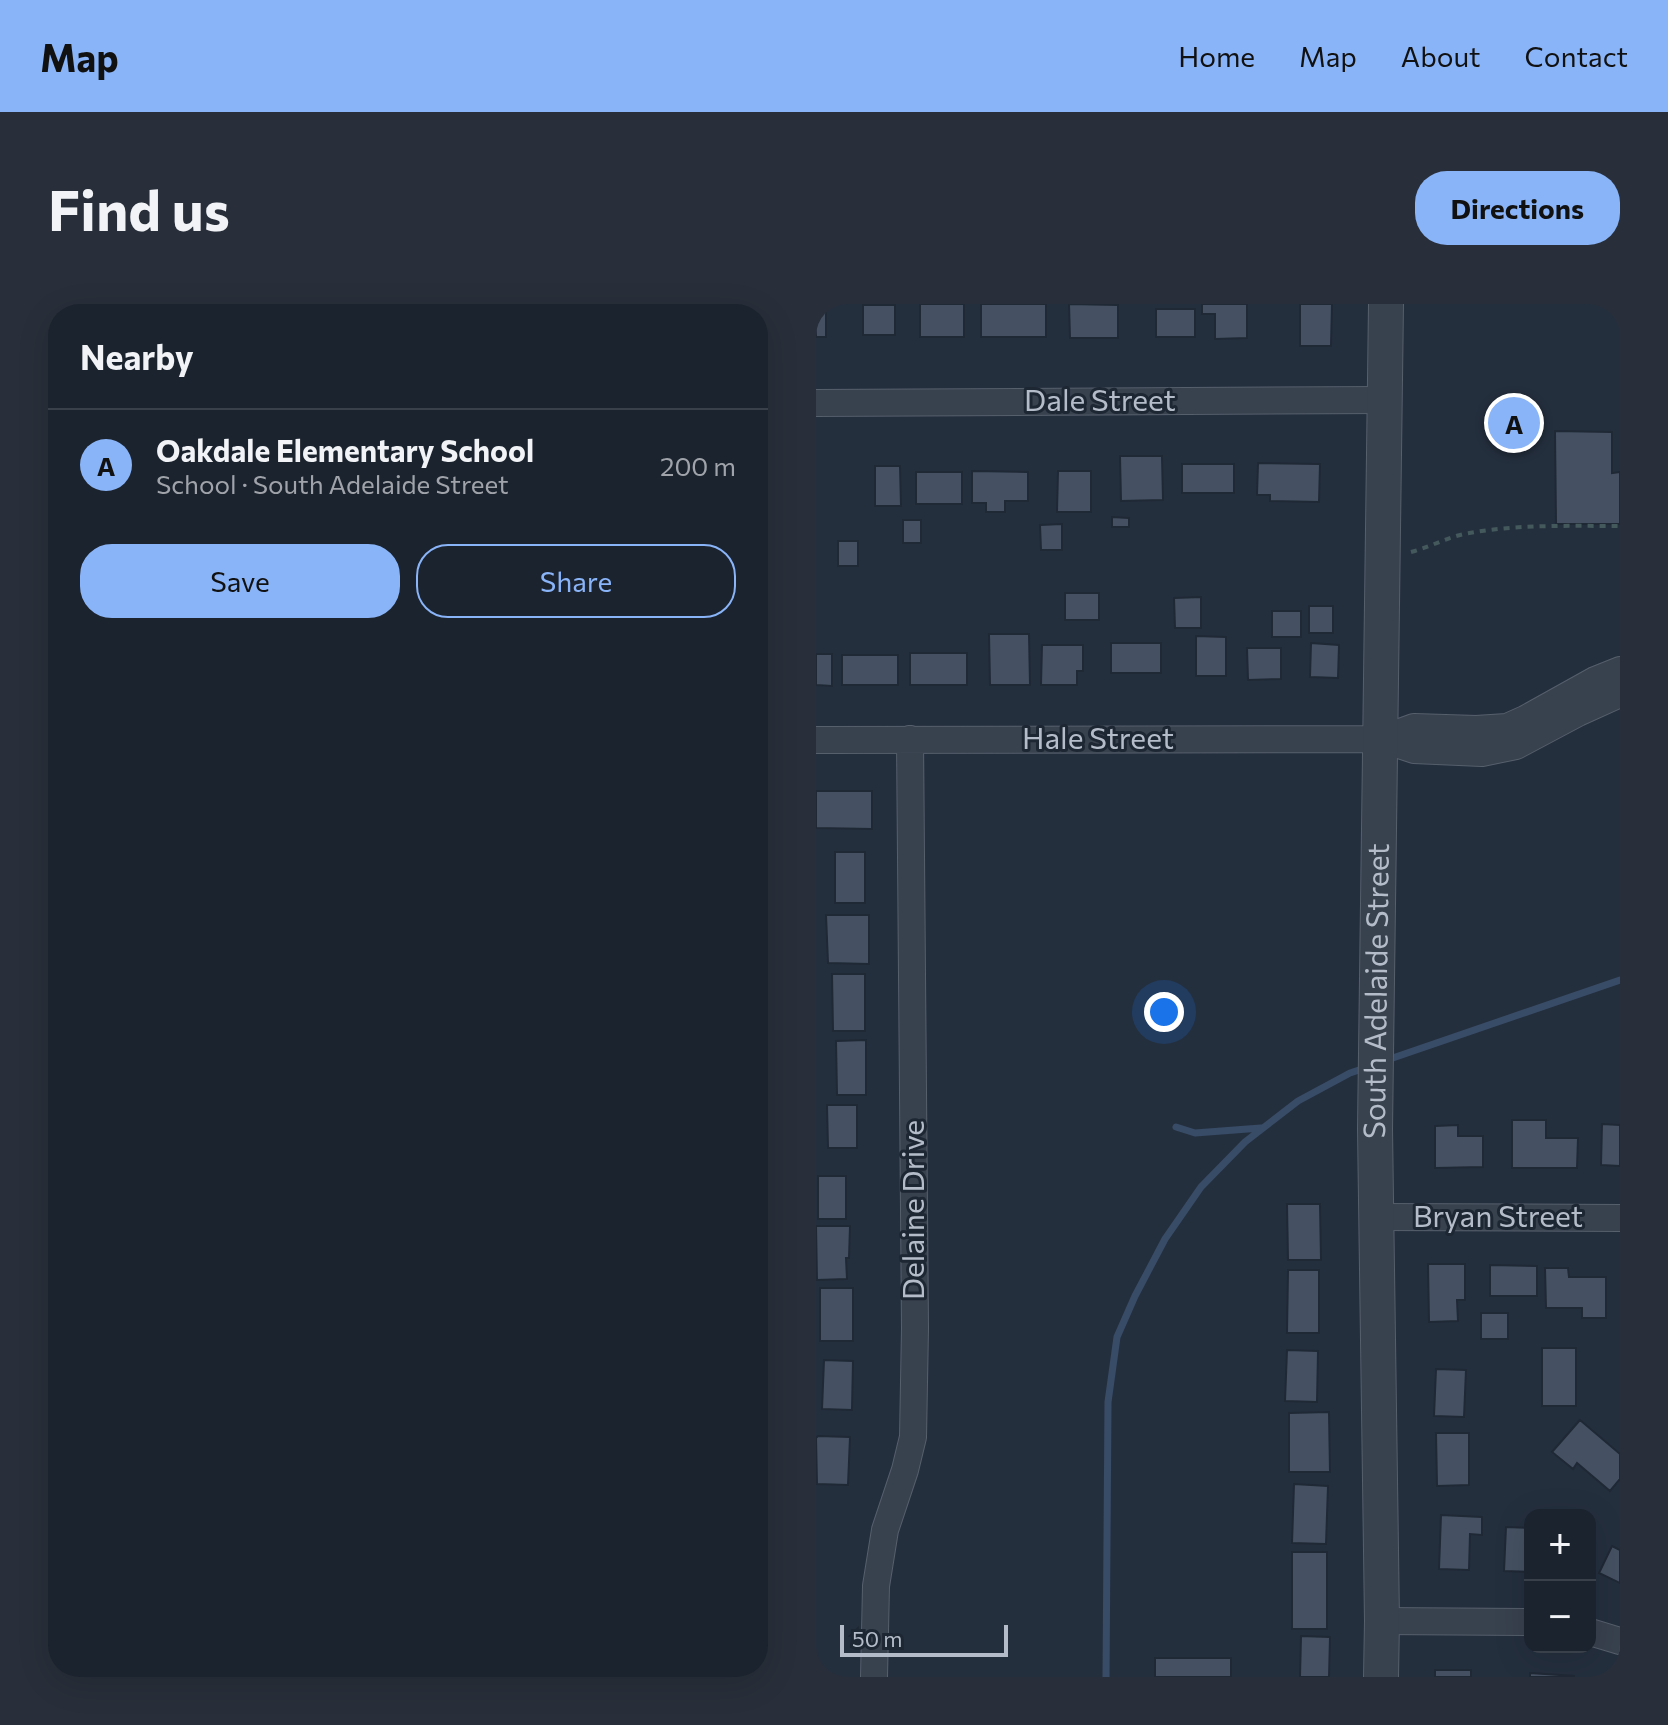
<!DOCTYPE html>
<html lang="en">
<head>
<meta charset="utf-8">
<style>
	:root { --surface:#1b232e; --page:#282f3a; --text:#f1f3f6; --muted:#a0a4aa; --line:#39404a; --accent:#8ab4f8 }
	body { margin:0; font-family:Commissioner,sans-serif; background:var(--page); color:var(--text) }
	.controls { position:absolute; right:24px; bottom:24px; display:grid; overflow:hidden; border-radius:16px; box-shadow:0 8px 32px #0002 }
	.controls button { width:72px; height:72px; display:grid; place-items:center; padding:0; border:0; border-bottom:2px solid var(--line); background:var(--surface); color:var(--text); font:40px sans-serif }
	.scale { position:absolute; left:24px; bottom:20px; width:168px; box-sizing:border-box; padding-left:8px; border:4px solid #b4bcc9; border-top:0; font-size:22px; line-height:28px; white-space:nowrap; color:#b4bcc9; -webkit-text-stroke:6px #1d2633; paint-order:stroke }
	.you { position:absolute; left:348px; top:708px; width:28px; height:28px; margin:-20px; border:6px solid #fff; border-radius:50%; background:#1a73e8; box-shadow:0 0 0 12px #1a73e833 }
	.badge { display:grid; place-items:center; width:52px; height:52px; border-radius:50%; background:var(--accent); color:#111; font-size:26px; font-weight:700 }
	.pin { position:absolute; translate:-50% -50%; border:4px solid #fff; box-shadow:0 2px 8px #0006 }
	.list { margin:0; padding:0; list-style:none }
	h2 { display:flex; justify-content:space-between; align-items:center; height:104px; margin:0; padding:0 32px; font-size:34px }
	h2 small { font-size:26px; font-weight:400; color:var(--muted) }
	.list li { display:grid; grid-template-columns:52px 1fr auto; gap:24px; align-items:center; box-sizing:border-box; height:112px; padding:0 32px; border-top:2px solid var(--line) }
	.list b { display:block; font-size:30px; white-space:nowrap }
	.list p { margin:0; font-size:26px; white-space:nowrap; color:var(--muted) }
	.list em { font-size:26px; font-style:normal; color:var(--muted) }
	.actions { display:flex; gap:16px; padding:24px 32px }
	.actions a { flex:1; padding:18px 0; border:2px solid var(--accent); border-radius:32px; text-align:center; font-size:28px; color:var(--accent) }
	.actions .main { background:var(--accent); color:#111 }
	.map { position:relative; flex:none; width:804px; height:1373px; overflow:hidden; border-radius:32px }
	header { display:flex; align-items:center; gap:48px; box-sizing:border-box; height:112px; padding:0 40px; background:var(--accent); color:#111 }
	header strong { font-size:38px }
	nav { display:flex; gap:44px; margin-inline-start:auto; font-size:28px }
	.intro { display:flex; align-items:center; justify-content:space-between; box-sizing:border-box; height:192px; padding:0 48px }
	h1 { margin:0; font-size:56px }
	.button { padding:20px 36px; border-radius:32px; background:var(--accent); color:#111; font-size:28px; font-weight:700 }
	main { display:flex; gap:48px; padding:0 48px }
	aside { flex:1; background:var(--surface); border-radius:32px; box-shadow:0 8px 32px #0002 }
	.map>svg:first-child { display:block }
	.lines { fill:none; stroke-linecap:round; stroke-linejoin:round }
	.stream { stroke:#394c67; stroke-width:7 }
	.building { fill:#455162; stroke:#1f2835; stroke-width:2 }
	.minor-casing { stroke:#565f6c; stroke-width:28 }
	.tertiary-casing { stroke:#565f6c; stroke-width:36 }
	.path { stroke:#44595c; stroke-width:4; stroke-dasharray:6 6; stroke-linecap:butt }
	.minor { stroke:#38414e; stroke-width:26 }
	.tertiary { stroke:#38414e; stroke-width:34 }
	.labels { text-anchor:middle; stroke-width:6; stroke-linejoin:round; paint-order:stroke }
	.street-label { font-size:30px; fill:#b4bcc9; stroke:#1d2633 }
</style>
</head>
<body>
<header>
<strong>Map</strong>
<nav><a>Home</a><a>Map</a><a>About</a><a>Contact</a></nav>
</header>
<div class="intro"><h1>Find us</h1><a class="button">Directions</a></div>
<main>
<aside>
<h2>Nearby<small></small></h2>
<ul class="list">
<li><span class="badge">A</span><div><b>Oakdale Elementary School</b><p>School · South Adelaide Street</p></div><em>200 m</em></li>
</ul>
<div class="actions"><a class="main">Save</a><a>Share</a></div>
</aside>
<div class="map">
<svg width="804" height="1373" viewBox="0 0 804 1373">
	<rect width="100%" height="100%" fill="#242f3e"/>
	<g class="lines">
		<path class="stream" d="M568,757L804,676
			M360,823L379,829L445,824
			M290,1373L292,1098L301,1033L319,992L349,935L385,883L429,838L482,797L534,769L549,764"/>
	</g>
	<path class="building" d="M104,0H148V33H104Z
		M165,0H230V33H165Z
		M253,0L302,1V34H254Z
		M386,0H431V34L399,35V10H386Z
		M484,0H516L515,42H484Z
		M47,1H79V31H47Z
		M340,5H379V33H340Z
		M0,6H10V33H0Z
		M739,127L796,128V169L804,168V220H740Z
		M304,152H346L347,196L305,197Z
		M442,159L504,160L503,198L454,197V191H441Z
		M366,160H418V189H366Z
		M59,162H84L85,202H59Z
		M156,167L212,168V197H189V208H170V199H156Z
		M242,167H275V208H241Z
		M100,168H146V200H100Z
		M296,213L313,214V223H296Z
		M87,216H105V239H87Z
		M246,220V246H225L224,221Z
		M22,237H42V262H22Z
		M249,289H283V316H249Z
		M385,293V324H359L358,294Z
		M493,302H517V329H493Z
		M456,307H485V333H456Z
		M173,330H213L214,381H174Z
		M380,332L410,333V372H380Z
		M295,339H345V369H295Z
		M495,339L523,341L522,374L494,373Z
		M226,341H267V367H261V381H225Z
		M431,344H465V375L432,376Z
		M94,349H151V381H94Z
		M0,350H16V382L0,381Z
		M26,351H82V381H26Z
		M0,487H56V525L0,524Z
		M19,548H49V599H19Z
		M10,611H53V660L12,659Z
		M16,670H49V727H17Z
		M50,736V791H21L20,737Z
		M11,801H41V844H12Z
		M696,816H730V834H762L761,864H696Z
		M786,820L804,821V862L785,861Z
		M642,821V832H667V863L619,864V822Z
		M2,872H30V915H2Z
		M471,900H504L505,956H472Z
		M0,922H34L33,954H30L31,975L1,976Z
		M612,960H649V996H641L642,1017L613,1018Z
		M674,961L721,962V992H674Z
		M729,964H752L753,973H790V1014H766V1004H730Z
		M472,966H503V1029H471Z
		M4,984H37V1037H4Z
		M665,1009H692V1035H665Z
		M726,1044H760V1102H726Z
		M471,1046L502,1047L501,1098L469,1097Z
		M8,1056L37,1057L36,1106L6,1105Z
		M620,1065L650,1066L648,1113L618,1112Z
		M513,1108L514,1168H473V1109Z
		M764,1116L804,1150V1175L794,1187L761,1159L757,1165L736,1148Z
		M620,1129H653V1181L621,1182Z
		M2,1132L34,1133L32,1181L1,1180L0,1134Z
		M478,1180L512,1182L510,1240L476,1239Z
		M625,1211L666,1213V1231L654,1230L653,1266L623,1265Z
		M690,1223L714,1224V1268L688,1267Z
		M796,1242L804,1246V1279L783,1269Z
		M476,1248H511V1325H476Z
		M485,1332L514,1333L513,1373H484Z
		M339,1354H415V1373H339Z
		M619,1366H655V1373H619Z
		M714,1369L758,1372V1373H714Z"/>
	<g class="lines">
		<defs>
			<path id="minor" d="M0,99L568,96
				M804,366L779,376L709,415L691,423L660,425L598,423L565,435L598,446L666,449L700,442L762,409L804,390
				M0,436L565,435
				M560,913L804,914
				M566,1317L714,1318
				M774,1328L804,1337
				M58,1373L60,1282L69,1226L89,1166L97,1133L99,1024L94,435"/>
			<g id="tertiary">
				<path id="s1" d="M565,1373L566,1317L559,825L570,0"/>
			</g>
		</defs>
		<use href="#minor" class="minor-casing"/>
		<use href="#tertiary" class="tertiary-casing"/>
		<path class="path" d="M595,248C614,243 630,234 648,230C699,220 753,222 804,222"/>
		<use href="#minor" class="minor"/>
		<use href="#tertiary" class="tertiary"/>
	</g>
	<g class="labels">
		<g class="street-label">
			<text x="284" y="107">Dale Street</text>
			<text x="282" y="445">Hale Street</text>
			<text dy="10" stroke="none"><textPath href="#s1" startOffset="686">South Adelaide Street</textPath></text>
			<text transform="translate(98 906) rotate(-90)" y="10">Delaine Drive</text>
			<text x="682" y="923">Bryan Street</text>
		</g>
	</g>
</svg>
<div class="controls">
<button>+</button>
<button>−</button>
</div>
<div class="scale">50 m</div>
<div class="you"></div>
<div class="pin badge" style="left:698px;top:119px">A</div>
</div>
</main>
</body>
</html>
